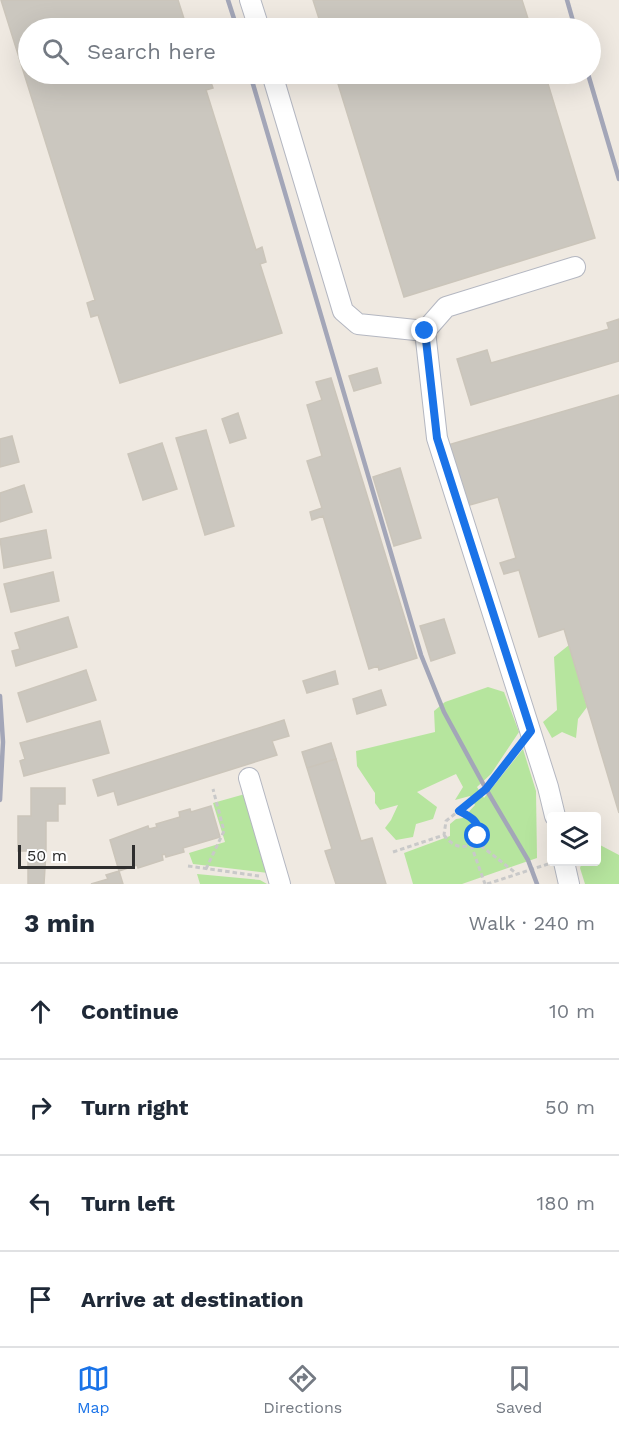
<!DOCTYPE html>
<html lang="en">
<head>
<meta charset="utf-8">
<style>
	:root { --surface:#fff; --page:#f2f2f3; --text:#1f2937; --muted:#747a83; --line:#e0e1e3; --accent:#1a73e8 }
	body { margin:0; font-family:"Work Sans",sans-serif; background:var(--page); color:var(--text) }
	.controls { position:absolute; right:18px; bottom:18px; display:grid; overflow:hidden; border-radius:6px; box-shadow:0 6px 24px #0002 }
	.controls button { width:54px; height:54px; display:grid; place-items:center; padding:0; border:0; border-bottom:2px solid var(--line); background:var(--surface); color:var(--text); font:30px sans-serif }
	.scale { position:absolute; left:18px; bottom:15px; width:117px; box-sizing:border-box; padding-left:6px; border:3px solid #2e2e2e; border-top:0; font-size:16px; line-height:21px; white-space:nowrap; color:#2e2e2e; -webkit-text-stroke:4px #fff; paint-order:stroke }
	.stop { position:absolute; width:18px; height:18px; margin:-14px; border:4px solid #1a73e8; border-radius:50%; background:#fff }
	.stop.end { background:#1a73e8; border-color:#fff; box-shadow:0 2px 6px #0008 }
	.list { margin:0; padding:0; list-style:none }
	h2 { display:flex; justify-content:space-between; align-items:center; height:78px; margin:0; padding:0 24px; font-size:26px }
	h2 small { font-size:20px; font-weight:400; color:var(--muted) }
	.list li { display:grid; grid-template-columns:39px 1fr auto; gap:18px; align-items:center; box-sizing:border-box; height:96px; padding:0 24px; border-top:2px solid var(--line) }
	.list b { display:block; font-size:22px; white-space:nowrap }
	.list em { font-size:20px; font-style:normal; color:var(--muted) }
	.icon { flex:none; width:33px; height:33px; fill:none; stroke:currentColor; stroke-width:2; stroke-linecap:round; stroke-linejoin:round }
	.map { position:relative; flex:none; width:619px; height:884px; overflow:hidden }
	.search { position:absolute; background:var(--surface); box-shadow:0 6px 24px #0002; left:18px; right:18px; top:18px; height:66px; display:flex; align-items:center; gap:15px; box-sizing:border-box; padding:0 21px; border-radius:33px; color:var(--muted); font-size:22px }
	.sheet { height:462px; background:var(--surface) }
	nav { display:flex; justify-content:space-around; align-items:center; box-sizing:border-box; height:84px; border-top:2px solid var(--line); background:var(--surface); font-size:16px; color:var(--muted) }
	nav a { display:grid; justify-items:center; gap:3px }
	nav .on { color:var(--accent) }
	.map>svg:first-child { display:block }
	.green { fill:#b6e59e }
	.building { fill:#cbc7bf; stroke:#cbc5ba; stroke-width:1.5 }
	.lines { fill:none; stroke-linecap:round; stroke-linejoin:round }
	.minor-casing { stroke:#b4b7c1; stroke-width:22 }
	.path { stroke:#c9c9c9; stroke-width:3; stroke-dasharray:4.5 3; stroke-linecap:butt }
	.minor { stroke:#fff; stroke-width:20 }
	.rail { stroke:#a3a6b8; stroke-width:4.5 }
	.route { stroke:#1a73e8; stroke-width:8 }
</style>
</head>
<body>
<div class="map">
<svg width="619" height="884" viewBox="0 0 619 884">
	<rect width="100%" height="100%" fill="#efe9e1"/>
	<path class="green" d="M569,645L587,707L578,719L576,738L562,732L552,738L543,722L557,710L554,657Z
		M488,687L504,692L519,732L491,774L477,787L484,798L523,749L536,791L537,858L462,884H413L404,853L450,836V824L456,819L463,818L475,805L470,796L455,800L463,787L456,774L417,792L437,807L433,819L416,824L413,837L396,840L385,828L391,820L398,805L380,810L375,803V793L357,766L356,751L435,732L434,711L445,702Z
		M245,794L268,873L193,864L189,853L225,842L213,803Z
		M600,845L619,855V884H585L580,868L582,862H596L597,847Z
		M197,874L260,880L267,884H200Z"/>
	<path class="building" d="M1,0H178L187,28H28V74H201L202,75L208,74L213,88L206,90L256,250L262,247L266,262L260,264L282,333L120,383L98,315L91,317L87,303L95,300Z
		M313,0H522L531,28H322Z
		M335,74H545L595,238L404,297Z
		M619,319V361L471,405L457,359L487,350L491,363L609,329L607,323Z
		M377,368L381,383L354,391L349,376Z
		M331,378L417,658L379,670L378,666L369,669L323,516L312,520L310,512L322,508L307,461L322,456L307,405L322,400L316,382Z
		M619,395V813L564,629L539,637L519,570L504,574L500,563L516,558L498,497L466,506L448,445Z
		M238,413L246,438L230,443L222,419Z
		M206,430L234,526L205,535L176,438Z
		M12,436L19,462L0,467V439Z
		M162,443L177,489L143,500L128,454Z
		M400,468L421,538L394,546L373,477Z
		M24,485L32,512L0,522V493Z
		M46,530L51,558L4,568L0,539Z
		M53,572L59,601L11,612L4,584Z
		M68,617L77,647L16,666L12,651L20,649L15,633Z
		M444,619L455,653L431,661L420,626Z
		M86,670L96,700L27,722L18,693Z
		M335,671L338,684L307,693L303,681Z
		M381,690L386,705L357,714L353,699Z
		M284,720L289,736L272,741L277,755L118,805L114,791L98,796L93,780Z
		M100,721L109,753L24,776L20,761L25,759L20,743Z
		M331,743L336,759L307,768L302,752Z
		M336,759L361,841L372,838L386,884H336L325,851L332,849L307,768Z
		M31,788H65V804H58V821H46V851H18V816H31Z
		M211,806L220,837L183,848L184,852L166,857L165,854L162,855L163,860L138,868L137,865L119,871L110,840L148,826L149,829L157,827L156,824L180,817L179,812L190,809L191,812Z
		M28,851H46L44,884H28Z
		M119,871L123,884H91L108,879L106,875Z"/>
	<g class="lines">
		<defs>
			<path id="minor" d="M250,0L259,28
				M272,74L343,311L358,324L425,331
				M249,778L280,884
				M555,816L548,787L437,438L425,331L446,307L575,267
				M564,862L569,884"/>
		</defs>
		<use href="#minor" class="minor-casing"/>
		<path class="path" d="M444,835C462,860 488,839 475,821C472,816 465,813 459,811
			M475,841L517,874
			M471,845L485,884
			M393,852L444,835L446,821L486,789L519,747
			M188,866L259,876
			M206,869L224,831L213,789
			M487,884L548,864"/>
		<use href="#minor" class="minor"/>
		<path class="rail" d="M228,0L237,28
			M567,0L575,28
			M250,74L421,655L444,712L486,789L528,860L537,884
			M588,74L619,179
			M0,696L3,742L0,800"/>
	</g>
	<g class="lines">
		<path class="route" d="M425,331L437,438L531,731L486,789L459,811C471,817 480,821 478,836"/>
	</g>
</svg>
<div class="controls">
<button><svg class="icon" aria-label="layers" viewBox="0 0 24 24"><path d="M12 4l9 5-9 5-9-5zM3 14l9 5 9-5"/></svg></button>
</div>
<div class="scale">50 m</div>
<div class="stop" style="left:478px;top:836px"></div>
<div class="stop end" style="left:425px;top:331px"></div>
<div class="search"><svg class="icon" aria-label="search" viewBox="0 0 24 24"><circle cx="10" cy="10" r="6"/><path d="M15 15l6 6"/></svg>Search here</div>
</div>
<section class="sheet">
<h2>3 min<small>Walk · 240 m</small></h2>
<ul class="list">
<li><svg class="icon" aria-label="ahead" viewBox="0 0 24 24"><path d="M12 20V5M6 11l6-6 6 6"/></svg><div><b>Continue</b></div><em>10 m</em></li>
<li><svg class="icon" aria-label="right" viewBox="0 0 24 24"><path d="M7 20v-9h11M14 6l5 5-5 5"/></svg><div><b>Turn right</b></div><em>50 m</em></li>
<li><svg class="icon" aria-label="left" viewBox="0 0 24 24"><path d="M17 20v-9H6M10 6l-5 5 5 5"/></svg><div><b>Turn left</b></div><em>180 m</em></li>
<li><svg class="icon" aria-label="arrive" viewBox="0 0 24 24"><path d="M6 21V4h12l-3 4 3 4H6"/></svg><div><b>Arrive at destination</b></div></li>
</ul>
</section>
<nav>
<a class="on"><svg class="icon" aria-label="map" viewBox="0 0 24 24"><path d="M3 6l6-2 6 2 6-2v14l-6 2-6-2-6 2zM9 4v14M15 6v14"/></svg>Map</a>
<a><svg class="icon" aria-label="directions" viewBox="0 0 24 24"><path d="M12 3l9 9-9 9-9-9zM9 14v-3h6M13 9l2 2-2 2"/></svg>Directions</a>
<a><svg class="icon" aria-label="saved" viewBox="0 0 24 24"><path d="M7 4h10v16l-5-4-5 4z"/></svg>Saved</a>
</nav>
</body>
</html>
